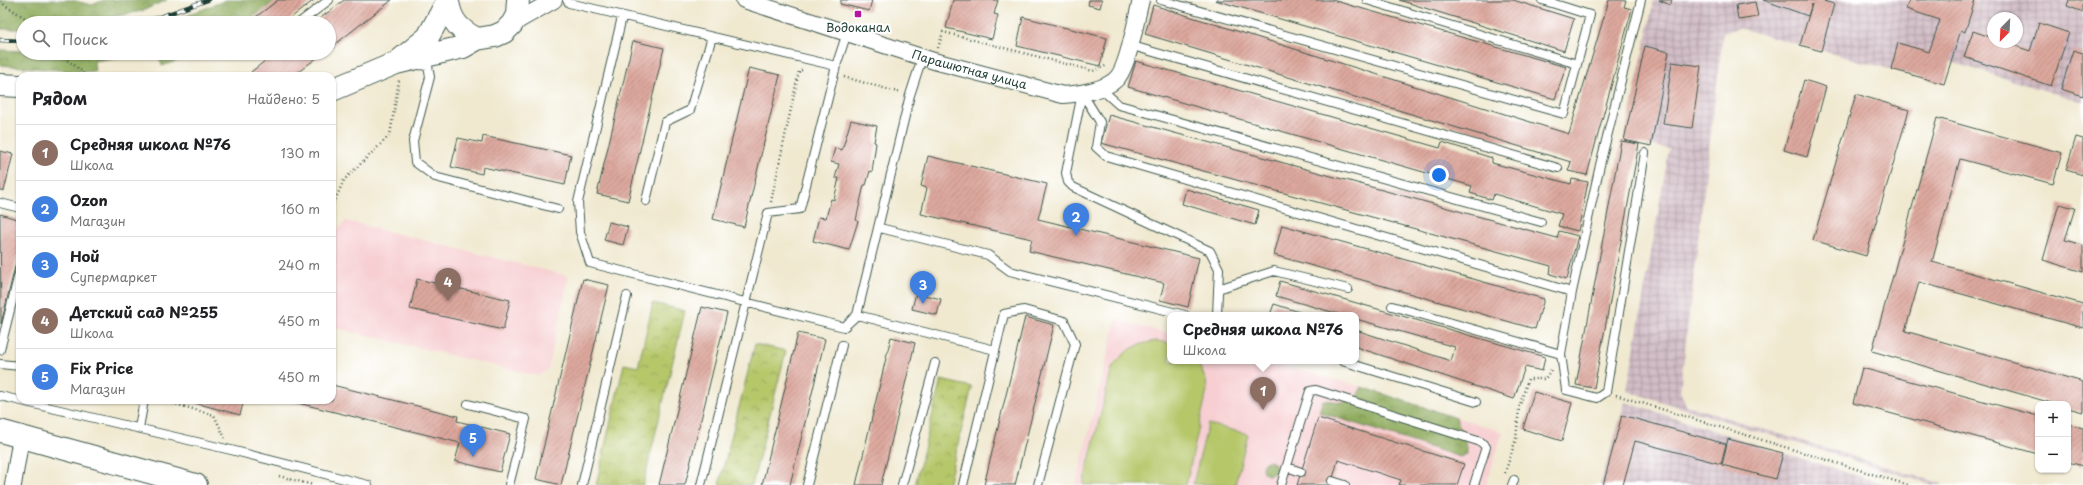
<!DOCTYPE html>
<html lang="ru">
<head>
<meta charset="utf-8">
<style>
	:root { --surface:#fff; --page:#f2f2f2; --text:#202124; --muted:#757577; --line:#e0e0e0; --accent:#1a73e8 }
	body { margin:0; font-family:"Playpen Sans",sans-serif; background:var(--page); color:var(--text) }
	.controls { position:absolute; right:12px; bottom:12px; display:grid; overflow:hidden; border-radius:8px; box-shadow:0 1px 3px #0004 }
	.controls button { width:36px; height:36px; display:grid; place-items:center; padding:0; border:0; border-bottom:1px solid var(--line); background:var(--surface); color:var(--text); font:20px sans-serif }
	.compass { position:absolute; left:1987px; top:12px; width:36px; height:36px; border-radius:50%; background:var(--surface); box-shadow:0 1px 3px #0004; rotate:204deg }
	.you { position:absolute; left:1439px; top:175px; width:14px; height:14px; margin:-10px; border:3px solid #fff; border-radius:50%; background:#1a73e8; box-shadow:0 0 0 6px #1a73e833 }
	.badge { display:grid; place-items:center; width:26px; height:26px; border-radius:50%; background:var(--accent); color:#fff; font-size:13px; font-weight:700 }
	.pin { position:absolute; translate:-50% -33px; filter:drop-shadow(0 1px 2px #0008) }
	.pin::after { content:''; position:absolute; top:21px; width:14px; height:12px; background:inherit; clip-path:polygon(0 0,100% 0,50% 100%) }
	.popup { position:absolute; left:1167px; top:312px; width:192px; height:52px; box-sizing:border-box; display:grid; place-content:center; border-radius:8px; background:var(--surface); filter:drop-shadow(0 1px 3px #0005); font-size:13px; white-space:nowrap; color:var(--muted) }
	.popup b { font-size:15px; color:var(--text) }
	.popup::after { content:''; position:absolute; left:50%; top:100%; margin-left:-8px; border:8px solid transparent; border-top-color:var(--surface) }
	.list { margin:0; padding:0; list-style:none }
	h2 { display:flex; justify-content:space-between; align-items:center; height:52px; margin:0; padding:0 16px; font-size:17px }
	h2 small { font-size:13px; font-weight:400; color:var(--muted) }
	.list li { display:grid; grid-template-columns:26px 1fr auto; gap:12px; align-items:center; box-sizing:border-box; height:56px; padding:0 16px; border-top:1px solid var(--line) }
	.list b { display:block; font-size:15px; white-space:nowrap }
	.list p { margin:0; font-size:13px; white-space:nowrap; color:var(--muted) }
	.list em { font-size:13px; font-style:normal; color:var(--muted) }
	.icon { flex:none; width:22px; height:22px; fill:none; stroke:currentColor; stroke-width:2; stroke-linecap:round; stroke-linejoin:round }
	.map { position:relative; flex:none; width:2083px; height:485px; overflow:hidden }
	.search { position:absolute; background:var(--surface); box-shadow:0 1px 3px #0004; left:16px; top:16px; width:320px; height:44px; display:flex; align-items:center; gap:10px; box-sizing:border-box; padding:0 14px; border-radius:22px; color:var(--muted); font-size:15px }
	.panel { position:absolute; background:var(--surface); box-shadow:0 1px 3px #0004; left:16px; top:72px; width:320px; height:332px; border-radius:12px }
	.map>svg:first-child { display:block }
	.built { fill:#f7cfd2 }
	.industrial { fill:url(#industrial-grid); fill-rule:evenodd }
	.forest { fill:url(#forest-crowns); stroke:#587449 }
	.park { fill:url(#park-crowns); stroke:#6a824f }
	.pitch { fill:#b6c76a; stroke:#6a824f }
	.building { fill:url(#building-hatch) }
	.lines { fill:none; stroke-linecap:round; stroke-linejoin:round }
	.lane-casing { stroke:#3e574b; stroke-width:10 }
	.street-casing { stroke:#3e574b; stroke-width:18 }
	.secondary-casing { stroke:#3e574b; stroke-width:24 }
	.path { stroke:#3e574b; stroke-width:2.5; stroke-dasharray:1 3; stroke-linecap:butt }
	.lane { stroke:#fff; stroke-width:8 }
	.street { stroke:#fff; stroke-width:16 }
	.secondary { stroke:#fff; stroke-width:22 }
	.rail-casing { stroke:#1f3d34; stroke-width:4.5 }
	.rail { stroke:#fff; stroke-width:3; stroke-dasharray:9; stroke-linecap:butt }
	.poi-dot { fill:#b5179e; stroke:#fff; stroke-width:1.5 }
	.labels { text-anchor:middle; stroke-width:4; stroke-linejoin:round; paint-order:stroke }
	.poi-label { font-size:12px; fill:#1f3d34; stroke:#fff }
	.street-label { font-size:12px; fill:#1f3d34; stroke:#fff }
</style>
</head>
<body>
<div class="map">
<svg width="2083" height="485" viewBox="0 0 2083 485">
	<defs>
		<pattern id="industrial-grid" width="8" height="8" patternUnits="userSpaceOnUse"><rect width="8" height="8" fill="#d2bdc6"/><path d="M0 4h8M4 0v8" fill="none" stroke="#aa9ba2"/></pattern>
		<pattern id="forest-crowns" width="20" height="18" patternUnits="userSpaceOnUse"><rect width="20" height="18" fill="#90ac5e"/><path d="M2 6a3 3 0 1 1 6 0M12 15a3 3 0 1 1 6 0" fill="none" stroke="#758d4e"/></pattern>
		<pattern id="park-crowns" width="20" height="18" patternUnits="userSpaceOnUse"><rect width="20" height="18" fill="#b6c76a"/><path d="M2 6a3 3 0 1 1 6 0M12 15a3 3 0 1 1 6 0" fill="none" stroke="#93a358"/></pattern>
		<pattern id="building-hatch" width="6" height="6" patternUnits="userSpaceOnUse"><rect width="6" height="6" fill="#dda89e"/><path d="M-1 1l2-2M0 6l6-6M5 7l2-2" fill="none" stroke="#b38a82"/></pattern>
	</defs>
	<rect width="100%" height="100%" fill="#fff"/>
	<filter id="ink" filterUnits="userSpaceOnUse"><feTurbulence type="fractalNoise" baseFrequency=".025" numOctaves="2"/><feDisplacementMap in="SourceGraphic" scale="8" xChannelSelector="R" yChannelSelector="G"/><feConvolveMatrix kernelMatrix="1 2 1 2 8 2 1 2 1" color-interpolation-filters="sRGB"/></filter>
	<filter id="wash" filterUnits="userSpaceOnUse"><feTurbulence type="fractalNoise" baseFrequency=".012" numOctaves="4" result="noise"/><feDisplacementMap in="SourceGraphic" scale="16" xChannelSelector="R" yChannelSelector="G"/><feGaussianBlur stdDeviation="0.9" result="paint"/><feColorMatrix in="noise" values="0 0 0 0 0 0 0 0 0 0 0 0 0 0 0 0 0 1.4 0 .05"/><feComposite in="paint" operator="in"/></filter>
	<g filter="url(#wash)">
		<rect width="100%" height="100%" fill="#f0e9d0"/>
		<path class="built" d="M346,221L569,276L548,369L538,376L332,327V235Z
			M1116,320L1170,334V361H1267L1362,387L1503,432L1486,485H1076Z"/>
		<path class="industrial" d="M1654,0H2083V102L1951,62L1944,84L1739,28L1723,32L1680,391L1686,405L1945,485H1933L1627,391L1669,149L1624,140ZM1993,18H2017V42H1993Z
			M1625,402L1783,453L1888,485H1600Z"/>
		<path class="forest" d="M0,0H71L92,5L104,0H167L142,11L81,23H23V29H0Z
			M226,0H276L250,20L251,23H169Z
			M0,50L23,51V53H142L94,61L95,71L83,72L0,65Z
			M158,53H200L162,66Z
			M1362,387L1456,418L1467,446V454L1460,457L1319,412L1323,400L1342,402L1356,398Z
			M1262 468a7 7 0 1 1 14 0a7 7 0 1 1-14 0Z"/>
		<path class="park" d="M653,303L685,311L643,485H596L624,364L638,367Z
			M755,344L786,351L752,485H719Z
			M941,380L972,387L948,485H915Z"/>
		<path class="pitch" d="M1157,341L1170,343V361H1197L1206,380L1207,391L1186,485H1083L1112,368C1123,351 1137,343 1157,341Z
			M1208,424L1248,434L1235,485L1193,484Z"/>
		<g id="blocks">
			<path class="building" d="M278,0H314L284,23H254L252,20Z
				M344,0H392L329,49V23H314Z
				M841,0H872L869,11L840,4Z
				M953,0H998L994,14L998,15L992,39L946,28Z
				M1089,0H1102L1100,8L1088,5Z
				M1215,0H1332L1566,67L1555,99Z
				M1399,0H1513L1574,19L1564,51Z
				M1609,0H1626L1624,7L1632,9L1587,175L1568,171L1571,162L1145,34L1153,5L1569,134Z
				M1659,0H1672L1670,5Z
				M1763,0H1820L1834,4L1821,51L1800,45L1812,4L1808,16Z
				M1909,0H1975L1965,32L1961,30L1944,84L1891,69L1898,43L1929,52L1940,20L1906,9Z
				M2069,0H2083V12L2067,6Z
				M1755,2L1758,17L1738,20L1736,5Z
				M1023,17L1107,38L1100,66L1017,46Z
				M2039,23L2069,33L2051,86L1964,57L1973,31L1993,38V42H2004L2030,51Z
				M633,41L664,48L628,201L597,194Z
				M1645,46L1669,52L1651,146L1624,140Z
				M2073,50L2083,53V96L2061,89Z
				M275,53H323L293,76H279L277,74L274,76H254L251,72Z
				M1136,61L1440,148L1442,142L1492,158V163L1571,184L1572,179L1588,182L1578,231L1558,226L1562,214L1494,194L1492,200L1470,193L1472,186L1128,87Z
				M1672,62L1701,66L1692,128L1663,124Z
				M749,68L780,75L744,227L713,219Z
				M1804,80L1826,87L1807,157L1784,150Z
				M1856,94L1909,110L1866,256L1813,240Z
				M1109,115L1557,238L1559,231L1578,236L1567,279L1550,274L1551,266L1101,143Z
				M1937,118L2062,153L2053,184L1960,159L1932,262L2083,304V328L1919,282L1905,331L2083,382V412L2068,408V404H2055L1872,351Z
				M851,120L877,126L874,142L876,143L872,172L870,171L866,185H864L856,220L858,221L849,250L813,241L819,217L826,218L831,199L834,200L839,178H835L839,164L831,162L835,148L842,150Z
				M483,136L571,155L565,185L483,167L482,174L451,167L458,138L482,143Z
				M2076,137L2083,139V175L2066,170Z
				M1621,141L1639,144L1594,388L1576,385Z
				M0,151L13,154L4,191L0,190Z
				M928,156L1047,184L1038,219L1199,258L1188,307L1160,300L1164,283L1029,251L1032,239L921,214L927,188L921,186Z
				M1186,189L1259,210L1255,225L1182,204Z
				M2059,204L2075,208L2065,240L2083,245V272L2043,260Z
				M0,214L20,220V246L1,324Z
				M609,222L628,227L623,245L604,240Z
				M1282,225L1544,299L1535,329L1274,255Z
				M417,279L510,300L503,330L410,309Z
				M583,279L609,285L561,485L536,479Z
				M1280,281L1545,357L1542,371L1525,367L1514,399L1356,347V330L1451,361L1455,347L1356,319V315H1342L1276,296Z
				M916,293L941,299L937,315L912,309Z
				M1274,304L1309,315H1270Z
				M702,307L727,313L685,485H659Z
				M1025,317L1054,325L1015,485H984Z
				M798,333L825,339L790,485H762Z
				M891,337L915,343L881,485H856Z
				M1862,368L2038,416V454L1853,403Z
				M332,385L458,416L457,421L510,434L500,472L455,461L460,443L290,401L332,400Z
				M1534,392L1572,403L1562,441L1523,429Z
				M184,400H244L240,415Z
				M1622,415L1726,444L1721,464L1635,441L1623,485H1603Z
				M1318,418L1464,464L1457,485H1399L1401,480L1338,460L1331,485H1297Z
				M2068,424L2083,428V466L2068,462Z
				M1728,439L1783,453L1776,479L1722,465Z"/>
		</g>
	</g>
	<g filter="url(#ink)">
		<use href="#blocks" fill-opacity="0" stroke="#3e574b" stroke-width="1"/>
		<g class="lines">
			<defs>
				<path id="lane" d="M567,0L569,3L836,66
					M1161,0L1564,114L1590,15L1542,0
					M1367,0L1577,64
					M1641,0L1600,165L1572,292L1561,354L1566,390L1597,398L1606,392L1645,153
					M622,17L578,202L580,232L590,263L844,327L857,315L910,95L922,58
					M299,23L329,0
					M1129,45L1558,168
					M418,65L428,66L430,77L413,141L415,162L435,177L558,209
					M1100,88L1119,105L1541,222
					M1082,93L1100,122L1096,147L1106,156L1572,292
					M1082,93L1066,173L1068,182L1073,187L1210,251L1219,269L1217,315
					M646,201L665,122L690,110L712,37
					M0,203L20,208
					M880,228L988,255L1010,271L1185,315
					M1218,289L1274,271L1348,289
					M1392,306L1561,354
					M857,315L995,350
					M0,350L20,270
					M1342,361L1476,402
					M0,364L20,366
					M0,396L231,450L368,485
					M468,404L526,419L509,485
					M139,428L144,400
					M1287,467L1301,472
					M1332,481L1345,485
					M582,485L627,296
					M701,485L768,213L800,209L836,66L847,33
					M807,485L842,345
					M902,485L935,363
					M963,485L1004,314L1024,310L1064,321L1075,344L1038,485
					M1281,485L1310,391L1316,390L1481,442L1486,447L1474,485
					M1512,485L1514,480"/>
				<g id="street">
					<path id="s1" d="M744,0L934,61L1063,95C1078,94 1108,90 1118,77C1129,63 1136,19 1141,0"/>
					<path d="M512,24L554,0"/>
					<path d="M13,485L21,437"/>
				</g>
				<path id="secondary" d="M448,2C451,22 460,30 477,39
					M400,60L428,37L448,0
					M0,85L20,86
					M332,90L396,63L463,47L477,39L495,36L504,32L512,24L517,15L518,0
					M0,431L196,485"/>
			</defs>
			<use href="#lane" class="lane-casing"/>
			<use href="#street" class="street-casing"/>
			<use href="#secondary" class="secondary-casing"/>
			<path class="path" d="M0,2L33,23
				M938,48L943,32L1093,71L1108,65
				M58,53L83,72V76
				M844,77L901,93
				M771,202L799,71L802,70
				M332,207L344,180L390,135L399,80
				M1616,395L1908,485
				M161,400L214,415L225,438
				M1505,473L1516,439L1519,408L1528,379H1545L1552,368
				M279,476L313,485"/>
			<use href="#lane" class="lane"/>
			<use href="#street" class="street"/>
			<use href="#secondary" class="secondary"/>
			<defs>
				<path id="rail" d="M142,23L208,0
					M0,40L23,41"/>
			</defs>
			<use href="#rail" class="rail-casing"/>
			<use href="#rail" class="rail"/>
		</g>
	</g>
	<rect class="poi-dot" x="854" y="10" width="8" height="8" rx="2"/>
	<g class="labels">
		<g class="poi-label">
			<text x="858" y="32">Водоканал</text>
		</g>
		<g class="street-label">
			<text dy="4" stroke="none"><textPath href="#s1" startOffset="236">Парашютная улица</textPath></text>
		</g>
	</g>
</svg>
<div class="controls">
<button>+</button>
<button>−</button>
</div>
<svg class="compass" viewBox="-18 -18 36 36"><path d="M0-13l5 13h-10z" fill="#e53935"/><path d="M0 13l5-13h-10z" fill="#757577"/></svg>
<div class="you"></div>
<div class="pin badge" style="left:1263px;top:410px;background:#8d6e63">1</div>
<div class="popup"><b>Средняя школа №76</b>Школа</div>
<div class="pin badge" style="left:1076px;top:236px;background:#3f7fe0">2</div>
<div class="pin badge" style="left:923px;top:304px;background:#3f7fe0">3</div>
<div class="pin badge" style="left:448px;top:301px;background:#8d6e63">4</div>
<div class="pin badge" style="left:473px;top:457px;background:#3f7fe0">5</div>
<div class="search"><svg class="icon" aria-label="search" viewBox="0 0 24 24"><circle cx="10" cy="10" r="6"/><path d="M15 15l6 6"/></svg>Поиск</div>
<section class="panel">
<h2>Рядом<small>Найдено: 5</small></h2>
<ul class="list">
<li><span class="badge" style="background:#8d6e63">1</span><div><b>Средняя школа №76</b><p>Школа</p></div><em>130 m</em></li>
<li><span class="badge" style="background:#3f7fe0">2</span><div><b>Ozon</b><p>Магазин</p></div><em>160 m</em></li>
<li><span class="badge" style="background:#3f7fe0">3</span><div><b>Ной</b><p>Супермаркет</p></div><em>240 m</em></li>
<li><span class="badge" style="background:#8d6e63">4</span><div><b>Детский сад №255</b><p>Школа</p></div><em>450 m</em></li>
<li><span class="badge" style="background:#3f7fe0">5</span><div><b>Fix Price</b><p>Магазин</p></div><em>450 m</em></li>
</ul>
</section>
</div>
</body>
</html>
